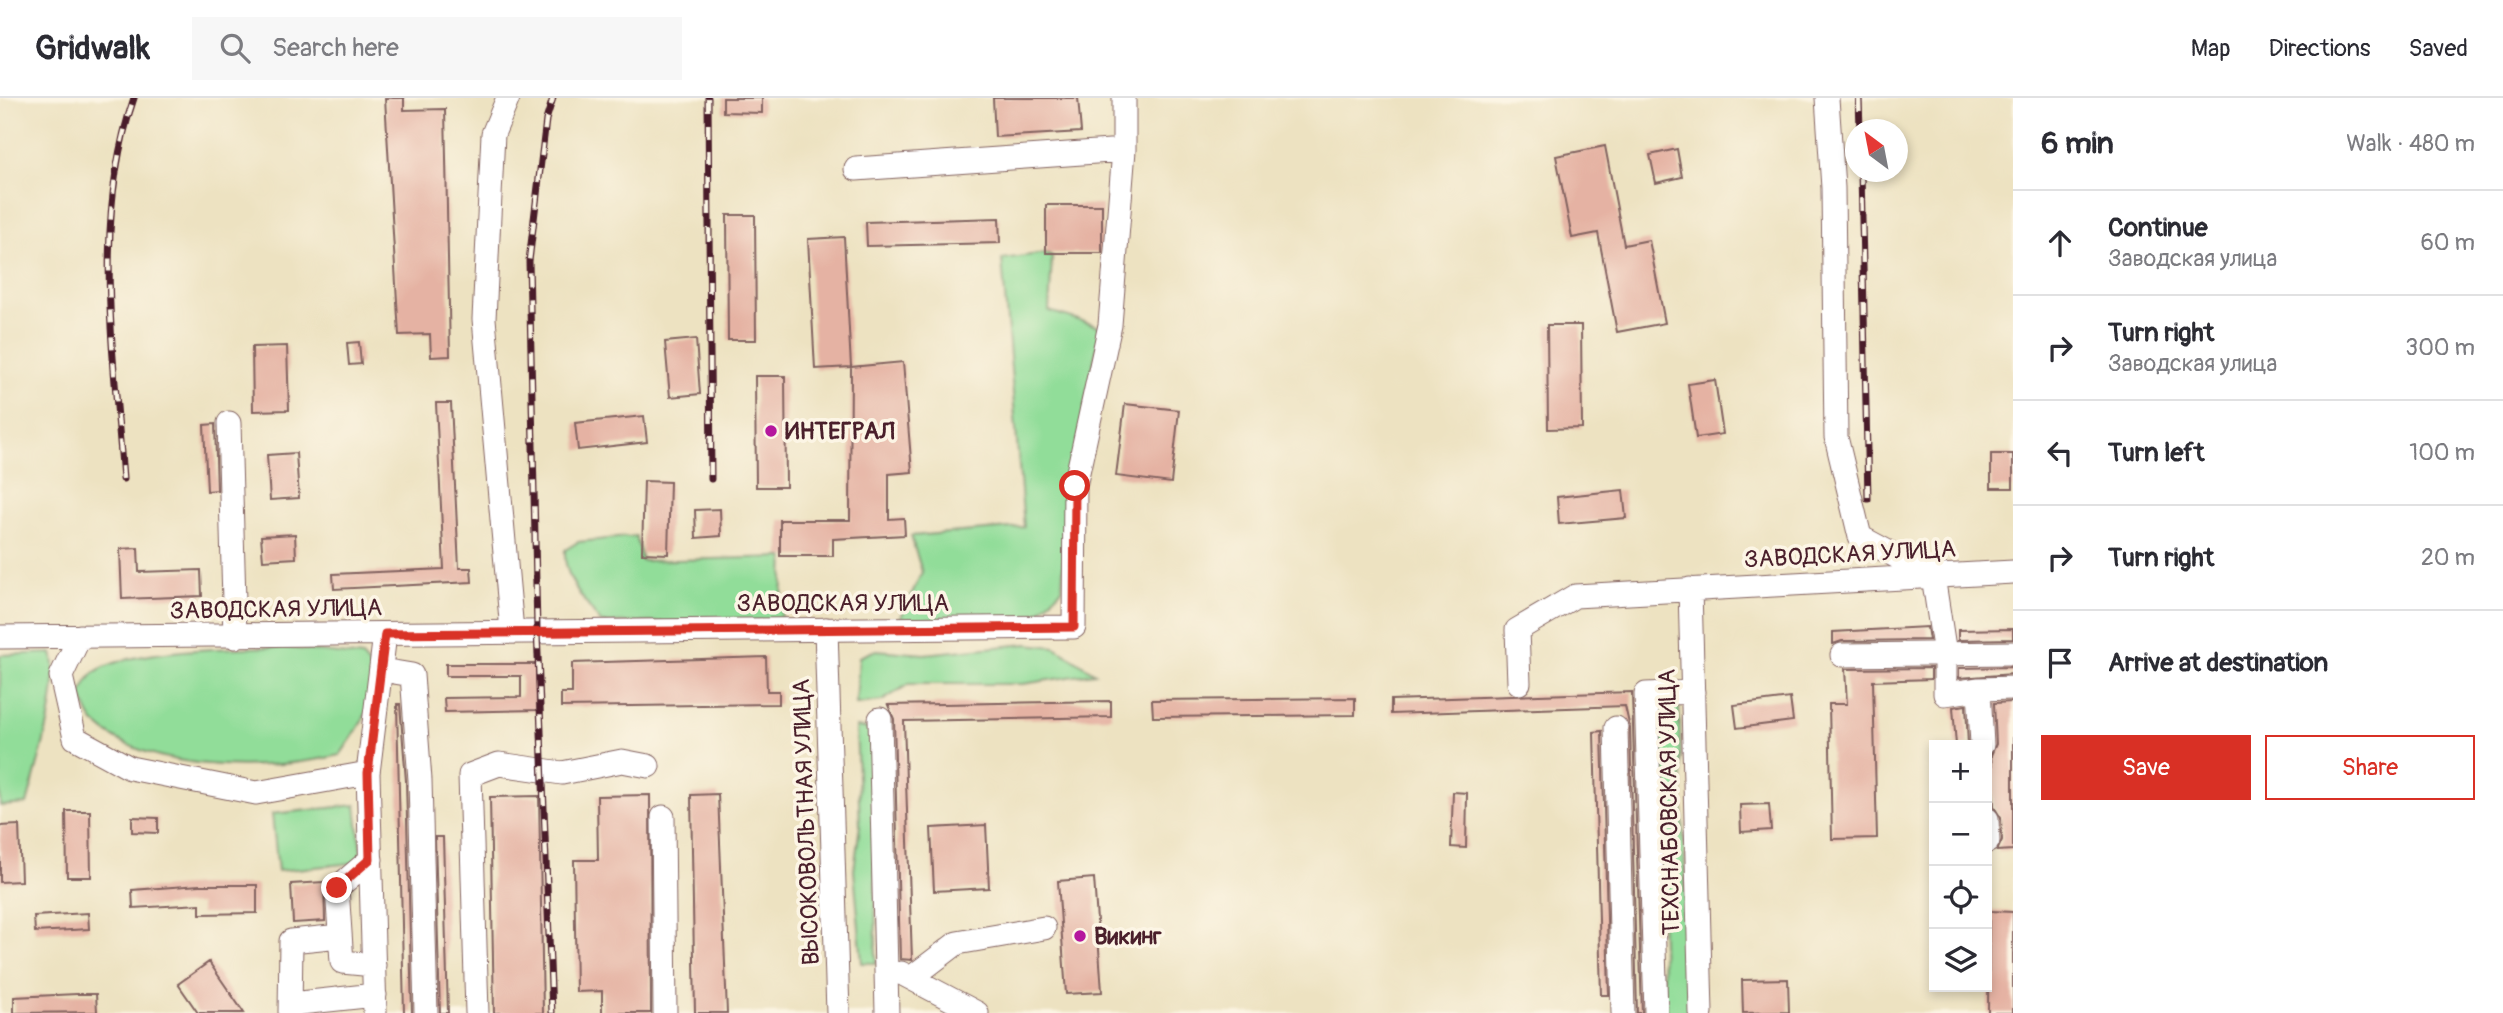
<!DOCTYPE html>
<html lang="en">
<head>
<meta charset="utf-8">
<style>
	:root { --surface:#fff; --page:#f7f7f7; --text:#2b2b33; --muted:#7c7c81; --line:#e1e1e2; --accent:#d93025 }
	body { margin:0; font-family:Pangolin,sans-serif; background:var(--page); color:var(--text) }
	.controls { position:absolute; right:21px; bottom:21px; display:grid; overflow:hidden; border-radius:0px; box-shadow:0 4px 10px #0003 }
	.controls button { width:63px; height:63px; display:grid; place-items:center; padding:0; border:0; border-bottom:2px solid var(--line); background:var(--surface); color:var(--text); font:35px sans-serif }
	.compass { position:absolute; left:1845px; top:21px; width:63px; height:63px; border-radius:50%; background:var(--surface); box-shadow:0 4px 10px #0003; rotate:328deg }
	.stop { position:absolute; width:21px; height:21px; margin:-16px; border:5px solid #d93025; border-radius:50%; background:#fff }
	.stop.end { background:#d93025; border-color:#fff; box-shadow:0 2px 7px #0008 }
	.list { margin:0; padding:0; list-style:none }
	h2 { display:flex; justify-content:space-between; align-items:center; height:91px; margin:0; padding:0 28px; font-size:30px }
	h2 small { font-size:23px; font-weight:400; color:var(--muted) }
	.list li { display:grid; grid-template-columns:46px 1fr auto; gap:21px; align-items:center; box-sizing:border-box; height:105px; padding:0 28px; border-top:2px solid var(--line) }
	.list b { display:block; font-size:26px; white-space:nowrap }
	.list p { margin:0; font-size:23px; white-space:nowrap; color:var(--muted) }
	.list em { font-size:23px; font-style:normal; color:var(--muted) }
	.actions { display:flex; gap:14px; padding:21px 28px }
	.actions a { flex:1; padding:16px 0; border:2px solid var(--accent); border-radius:0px; text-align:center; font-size:24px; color:var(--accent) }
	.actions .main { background:var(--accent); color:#fff }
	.icon { flex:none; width:38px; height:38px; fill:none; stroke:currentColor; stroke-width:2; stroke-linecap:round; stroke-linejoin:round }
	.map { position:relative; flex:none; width:2013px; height:915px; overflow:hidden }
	header { display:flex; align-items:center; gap:42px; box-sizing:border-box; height:98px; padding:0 35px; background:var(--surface); border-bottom:2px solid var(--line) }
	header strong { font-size:33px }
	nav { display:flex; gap:38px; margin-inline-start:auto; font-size:24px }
	.search { width:490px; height:63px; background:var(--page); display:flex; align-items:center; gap:18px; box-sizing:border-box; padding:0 24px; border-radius:0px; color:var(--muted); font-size:26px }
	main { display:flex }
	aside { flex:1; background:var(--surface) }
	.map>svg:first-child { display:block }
	.green { fill:#91dd99; stroke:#6e7e62; stroke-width:2 }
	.building { fill:#e5b2a3 }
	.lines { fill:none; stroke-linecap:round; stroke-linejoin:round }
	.minor-casing { stroke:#836360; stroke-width:25 }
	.minor { stroke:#fff; stroke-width:23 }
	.rail-casing { stroke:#4a1f2b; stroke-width:7 }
	.rail { stroke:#fcf5e5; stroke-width:4.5; stroke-dasharray:13; stroke-linecap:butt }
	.route { stroke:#d93025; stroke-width:9 }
	.poi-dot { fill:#b5179e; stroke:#fcf5e5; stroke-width:2.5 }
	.labels { text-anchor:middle; stroke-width:7; stroke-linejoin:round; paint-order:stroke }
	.poi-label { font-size:24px; font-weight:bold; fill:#4a1f2b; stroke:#fcf5e5; text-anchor:start }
	.street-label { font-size:24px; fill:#4a1f2b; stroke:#fcf5e5 }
</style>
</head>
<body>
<header>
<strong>Gridwalk</strong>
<div class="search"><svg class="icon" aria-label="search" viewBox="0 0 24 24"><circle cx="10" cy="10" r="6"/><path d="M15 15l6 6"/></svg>Search here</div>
<nav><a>Map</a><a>Directions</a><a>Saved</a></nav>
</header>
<main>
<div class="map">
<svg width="2013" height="915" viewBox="0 0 2013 915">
	<rect width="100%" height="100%" fill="#fcf5e5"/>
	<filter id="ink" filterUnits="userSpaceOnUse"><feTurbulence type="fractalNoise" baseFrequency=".0143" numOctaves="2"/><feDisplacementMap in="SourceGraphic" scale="14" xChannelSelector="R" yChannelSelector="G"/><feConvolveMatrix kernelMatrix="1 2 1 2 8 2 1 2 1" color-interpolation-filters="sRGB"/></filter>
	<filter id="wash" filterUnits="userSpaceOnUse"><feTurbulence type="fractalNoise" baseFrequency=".00686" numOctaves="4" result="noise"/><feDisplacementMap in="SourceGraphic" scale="28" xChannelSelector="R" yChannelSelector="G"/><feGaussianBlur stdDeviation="1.57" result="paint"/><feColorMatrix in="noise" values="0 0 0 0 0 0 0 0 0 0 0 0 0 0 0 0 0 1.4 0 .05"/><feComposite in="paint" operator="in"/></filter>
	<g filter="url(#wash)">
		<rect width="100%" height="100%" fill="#ede2c1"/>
		<path class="green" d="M1046,155L1052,158L1049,213L1101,229L1068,390L1062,491L1031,522L900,521L922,474L911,438L1024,429L1002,161Z
			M636,438L642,463L784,459L781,523L601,525C585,503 563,480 565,452L578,444Z
			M1027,546L1055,549L1095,575L1023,586H909L882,603L856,606L859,559L876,552L924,556Z
			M283,549L362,559C392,588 358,631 340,657C272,673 150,677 95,625C88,619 85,605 81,596C86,586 90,576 100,571C139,550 237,550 283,549Z
			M52,555C62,593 37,667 27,706L0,708V557Z
			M1664,603L1679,606L1690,915H1664L1655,612Z
			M856,629L874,632L876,865H862L854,772L860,727Z
			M356,707L362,764L278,773L272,716Z"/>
		<g id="blocks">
			<path class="building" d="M385,0H404V12L445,11L450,258L431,259L430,236L399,237Z
				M723,0H762V15L723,14Z
				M993,0H1078L1081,34L995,39Z
				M1605,48L1624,147L1649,142L1665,225L1617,234L1598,135L1572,140L1556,58Z
				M1677,51L1682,79L1656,85L1650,57Z
				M1046,107H1102V155H1046Z
				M727,117H755L756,242H728Z
				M999,120L1000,145L867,148L866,124Z
				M844,139L851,269L815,271L808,141Z
				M1547,227H1581L1582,330L1548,331Z
				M696,241L700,296L670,299L665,244Z
				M359,244L361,266L349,267L347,245Z
				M287,248L289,312L253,313L252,249Z
				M903,264L912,374L889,376V421L904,420L905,437L833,441V458H780V422H850L851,269Z
				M755,278H785L786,389H756Z
				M1715,282L1723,336L1696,340L1688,286Z
				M436,305H451L459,470H471L472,484L334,491L333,476L444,471Z
				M1125,306L1179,312L1171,385L1116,378Z
				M644,318L647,344L578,352L575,325Z
				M215,326L217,392L207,393L204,327Z
				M296,355L299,400L270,402L267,357Z
				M1991,356H2013V390H1991Z
				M644,383L670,384L668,456L642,455Z
				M1623,392L1626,420L1559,426L1557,399Z
				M720,411L721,438L696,440L695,412Z
				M295,436L296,460L263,462L261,438Z
				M138,450L139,474L201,472L202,498L122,501L120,451Z
				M1927,529L1929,542L1842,543L1833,546V534Z
				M2013,531V541L1958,542V532Z
				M766,559L767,593H779V606L561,609V595H572V565Z
				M446,566H536L537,612L445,614L444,600L521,599V578H446Z
				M2013,569V576L1959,580V570Z
				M1931,570V581L1873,583L1877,740L1832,741L1829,606H1847L1845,571Z
				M1632,594V596L1642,915H1637L1630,630L1625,608L1391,616V602Z
				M1355,600V617L1153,619L1152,602Z
				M1790,600L1793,623L1737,630L1734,607Z
				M1111,603V619L904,623L912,862L900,861L894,621L888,607Z
				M2013,604V752L1997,753L2002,742L2001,720L1994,709L1991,657L1996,646L1994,605Z
				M397,606H400L406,683L412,915H404Z
				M1966,607L1968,647H1956L1953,609Z
				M1602,633L1609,897H1601L1594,634Z
				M1453,694L1467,695L1466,750L1451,749Z
				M718,696L727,915H695L691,697Z
				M650,697L651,915H602V893L576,894L574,762H598L597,698Z
				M539,698L543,915H494L490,699Z
				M1769,706L1771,732L1741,734L1740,707Z
				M66,713H90L91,779H67Z
				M132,719L158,720V735L132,734Z
				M19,727L21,783L0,784V728Z
				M986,727L989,790L934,793L931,730Z
				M435,739H443L448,915H440Z
				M1094,780L1102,894L1066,896L1058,783Z
				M324,784L325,823L293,825L291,786Z
				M200,787H257V815L200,816V806L133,810L132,792Z
				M1989,813L2013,814V915H1988Z
				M88,815L89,831L35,834L34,818Z
				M209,864L244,915H198L178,886Z
				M1788,881L1789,914L1743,915L1742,882Z
				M77,896H96L97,914L14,915V899Z"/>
		</g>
	</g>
	<g filter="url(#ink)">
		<use href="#blocks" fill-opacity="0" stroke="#836360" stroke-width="2"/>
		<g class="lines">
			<defs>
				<path id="minor" d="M508,0L493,36L484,221L512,533
					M1827,0L1833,90L1836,339L1860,439L1933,478L1945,556V596L1979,591L1982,647
					M856,71L1124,52
					M229,325L235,539
					M1690,491L1701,915
					M826,531L838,915
					M80,538L61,578L75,640L130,670L256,695L368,675L385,536
					M0,539L1074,529L1075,388L1110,227L1124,52V0
					M1842,557L2013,555
					M382,572L412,577L420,682L426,915
					M1519,585L1517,532L1575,498L2013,474
					M1979,591L2013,590
					M880,621L887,915
					M1616,630L1623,915
					M368,675L375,915
					M663,719L665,915
					M1987,721L1988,743
					M371,761L337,790L342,864L374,867
					M901,875L977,915
					M911,880L957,845L1044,830
					M291,906L375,897
					M290,915L291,843L340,838
					M477,915L470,677L499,666L562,675L622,663L648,668
					M1656,915L1646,596L1693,594"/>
			</defs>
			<use href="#minor" class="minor-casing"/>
			<use href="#minor" class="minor"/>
			<defs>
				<path id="rail" d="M708,0L711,381
					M1859,0L1860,32
					M1861,74L1868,401
					M123,381C114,255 92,121 134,0
					M552,915L537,532L529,163L546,22L553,0"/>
			</defs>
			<use href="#rail" class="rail-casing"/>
			<use href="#rail" class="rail"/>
		</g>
	</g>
	<g class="lines" filter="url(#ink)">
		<path class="route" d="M337,790L370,761L368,675L385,536L1074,529L1075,388"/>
	</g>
	<g class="poi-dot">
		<circle cx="771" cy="333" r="7"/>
		<circle cx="1080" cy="838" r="7"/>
	</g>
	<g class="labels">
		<g class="poi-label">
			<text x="785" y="341">ИНТЕГРАЛ</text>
			<text x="1094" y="846">Викинг</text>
		</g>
		<g class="street-label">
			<text transform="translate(1850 456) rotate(-3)" y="8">ЗАВОДСКАЯ УЛИЦА</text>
			<text x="843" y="513">ЗАВОДСКАЯ УЛИЦА</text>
			<text transform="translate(276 511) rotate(-1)" y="8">ЗАВОДСКАЯ УЛИЦА</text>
			<text transform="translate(1669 704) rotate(-91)" y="8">ТЕХСНАБОВСКАЯ УЛИЦА</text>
			<text transform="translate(806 724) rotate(-92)" y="8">ВЫСОКОВОЛЬТНАЯ УЛИЦА</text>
		</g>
	</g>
</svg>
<div class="controls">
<button>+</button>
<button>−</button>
<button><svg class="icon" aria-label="locate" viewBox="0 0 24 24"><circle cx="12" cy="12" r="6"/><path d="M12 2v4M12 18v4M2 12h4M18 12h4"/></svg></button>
<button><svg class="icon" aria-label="layers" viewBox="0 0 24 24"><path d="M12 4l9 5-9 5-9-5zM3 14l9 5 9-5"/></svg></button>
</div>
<svg class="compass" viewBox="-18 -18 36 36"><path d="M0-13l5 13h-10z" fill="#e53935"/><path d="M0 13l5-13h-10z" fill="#7c7c81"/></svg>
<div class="stop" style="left:1075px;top:388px"></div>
<div class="stop end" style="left:337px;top:790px"></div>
</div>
<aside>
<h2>6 min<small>Walk · 480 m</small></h2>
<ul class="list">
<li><svg class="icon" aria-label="ahead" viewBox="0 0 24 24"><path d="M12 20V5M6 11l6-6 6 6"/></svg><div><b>Continue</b><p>Заводская улица</p></div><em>60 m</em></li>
<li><svg class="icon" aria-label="right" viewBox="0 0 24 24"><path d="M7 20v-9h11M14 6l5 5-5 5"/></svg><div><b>Turn right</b><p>Заводская улица</p></div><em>300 m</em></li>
<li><svg class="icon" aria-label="left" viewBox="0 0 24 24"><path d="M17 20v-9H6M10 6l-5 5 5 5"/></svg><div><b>Turn left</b></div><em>100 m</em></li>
<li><svg class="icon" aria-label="right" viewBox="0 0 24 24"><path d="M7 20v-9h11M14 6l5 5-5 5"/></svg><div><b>Turn right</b></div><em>20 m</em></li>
<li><svg class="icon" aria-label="arrive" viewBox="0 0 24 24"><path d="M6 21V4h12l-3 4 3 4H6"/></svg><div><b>Arrive at destination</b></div></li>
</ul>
<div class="actions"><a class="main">Save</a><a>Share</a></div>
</aside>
</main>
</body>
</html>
